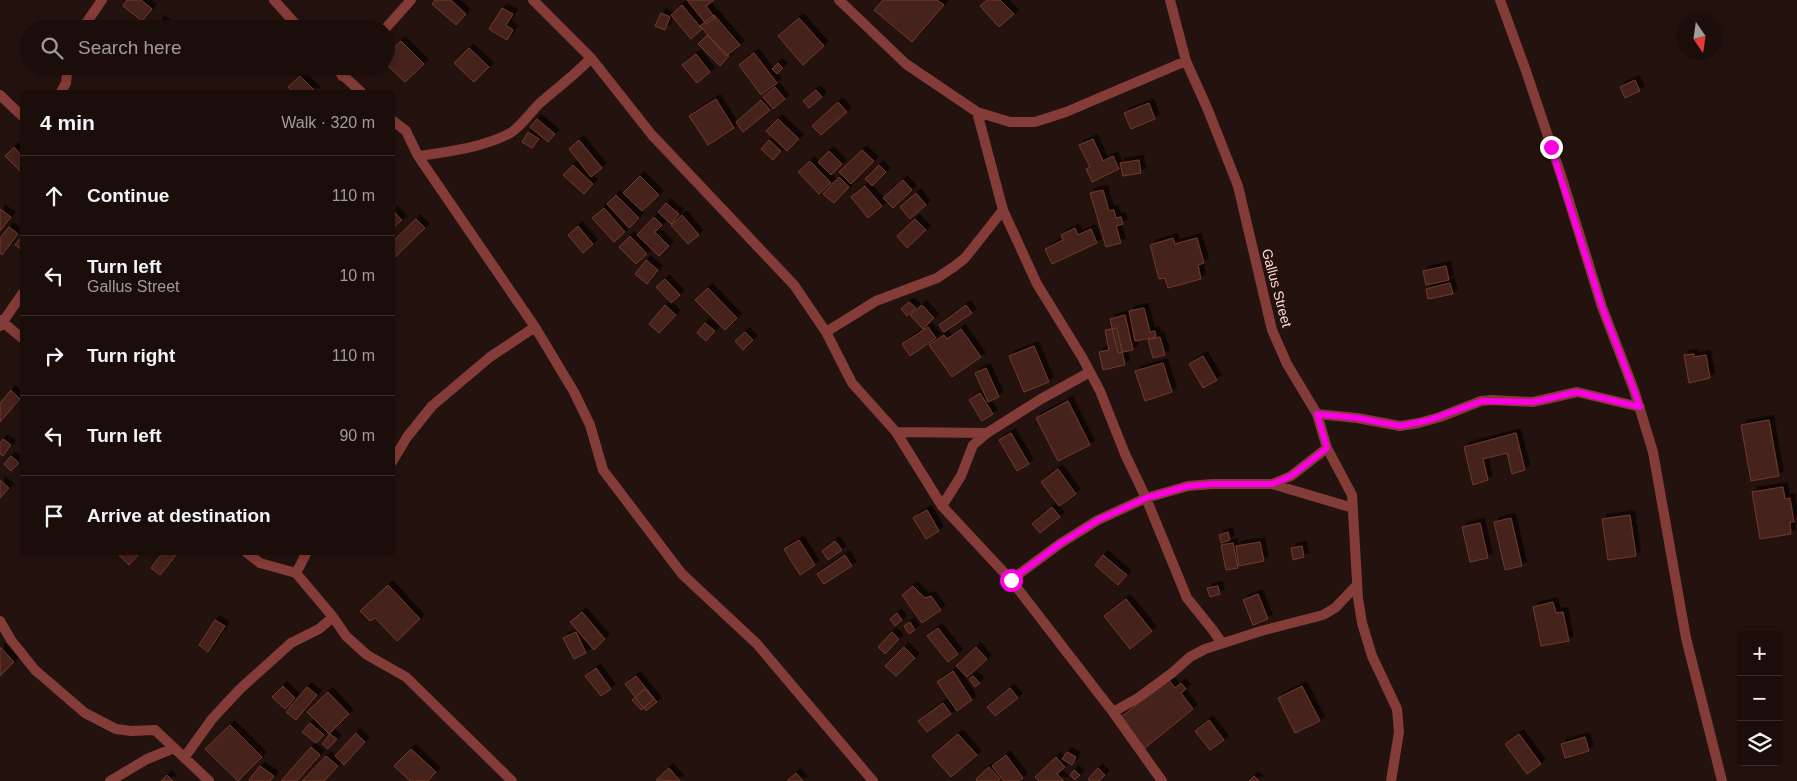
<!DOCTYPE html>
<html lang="en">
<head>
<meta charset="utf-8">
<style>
	:root { --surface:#1b0e0a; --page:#241713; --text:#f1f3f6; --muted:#a09c9c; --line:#392e2b }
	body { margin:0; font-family:Helvetica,sans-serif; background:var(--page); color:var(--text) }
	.controls { position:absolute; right:15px; bottom:15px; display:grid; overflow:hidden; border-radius:5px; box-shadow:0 2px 8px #0003 }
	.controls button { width:45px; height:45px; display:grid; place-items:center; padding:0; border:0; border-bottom:1px solid var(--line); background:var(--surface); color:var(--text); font:25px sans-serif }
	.compass { position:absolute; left:1677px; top:15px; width:45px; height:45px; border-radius:50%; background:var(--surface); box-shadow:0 2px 8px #0003; rotate:167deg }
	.stop { position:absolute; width:15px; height:15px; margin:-11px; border:4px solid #fc00e1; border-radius:50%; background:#fff }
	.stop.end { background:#fc00e1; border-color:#fff; box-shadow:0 1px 5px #0008 }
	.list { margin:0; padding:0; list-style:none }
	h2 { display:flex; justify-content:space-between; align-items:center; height:65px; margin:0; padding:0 20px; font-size:21px }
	h2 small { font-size:16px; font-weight:400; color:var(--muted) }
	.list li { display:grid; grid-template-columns:32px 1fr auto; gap:15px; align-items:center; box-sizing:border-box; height:80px; padding:0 20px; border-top:1px solid var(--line) }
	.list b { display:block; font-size:19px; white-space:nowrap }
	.list p { margin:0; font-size:16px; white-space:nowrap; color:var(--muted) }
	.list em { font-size:16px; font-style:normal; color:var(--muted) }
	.icon { flex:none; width:28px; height:28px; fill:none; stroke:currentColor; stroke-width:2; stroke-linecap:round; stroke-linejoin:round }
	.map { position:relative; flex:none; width:1797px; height:781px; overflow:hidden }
	.search { position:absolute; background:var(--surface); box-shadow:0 2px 8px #0003; left:20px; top:20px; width:375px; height:55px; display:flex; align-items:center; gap:12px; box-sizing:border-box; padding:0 18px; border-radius:28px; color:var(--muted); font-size:19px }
	.panel { position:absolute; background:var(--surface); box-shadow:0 2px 8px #0003; left:20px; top:90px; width:375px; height:465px; border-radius:5px }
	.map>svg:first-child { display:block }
	.building { fill:#45231a; stroke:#723a2b; filter:url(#shadow) }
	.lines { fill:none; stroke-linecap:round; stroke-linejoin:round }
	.minor { stroke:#843c38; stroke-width:10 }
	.route { stroke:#fc00e1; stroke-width:6 }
	.labels { text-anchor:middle; stroke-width:4; stroke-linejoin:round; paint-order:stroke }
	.street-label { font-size:14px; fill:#ffd7d1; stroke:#24120e }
</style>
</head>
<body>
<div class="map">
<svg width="1797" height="781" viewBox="0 0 1797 781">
	<defs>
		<filter id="shadow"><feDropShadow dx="4.5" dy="-4.5" stdDeviation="0" flood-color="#0009"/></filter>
	</defs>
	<rect width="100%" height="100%" fill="#24120e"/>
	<path class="building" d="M127,0H141L152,9L142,21L123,6Z
		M435,0H451L466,14L456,25L432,4Z
		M687,0H714L706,6L715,18L706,24Z
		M883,0H937L944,5L912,42L874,10Z
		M987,0H1000L1014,14L999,27L980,6Z
		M682,5L702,29L691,39L671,15Z
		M502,8L513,14L506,25L513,30L507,40L489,29Z
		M661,13L670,17L665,30L655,26Z
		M714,15L740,45L726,56L700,26Z
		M799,18L824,46L803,65L778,36Z
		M160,20L172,29H154Z
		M707,35L729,56L720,66L698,44Z
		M401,41L424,64L405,82L386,64V55Z
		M469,48L489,67L474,82L454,63Z
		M754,53L777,83L761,95L739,65Z
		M696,54L710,72L697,83L682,65Z
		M778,63L783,68L777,74L772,69Z
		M251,66H266L260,74Z
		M300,76L316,92H294L288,87Z
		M1635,80L1640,91L1625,98L1620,87Z
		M775,87L785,99L773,109L763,97Z
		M816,90L822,97L809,108L803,101Z
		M716,99L734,128L708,145L689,116Z
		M761,100L770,110L743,132L736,122Z
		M838,102L847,112L821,135L812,126Z
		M1149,103L1155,119L1131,129L1124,113Z
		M537,119L555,134L548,142L530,127Z
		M778,119L799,139L787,151L766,131Z
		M528,132L539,139L532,148L522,142Z
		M1093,139L1103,161L1113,156L1119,169L1092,182L1086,169L1090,167L1079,145Z
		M579,140L602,168L591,177L569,149Z
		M769,140L781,151L773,160L761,149Z
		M14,147L22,156V173L5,156Z
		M862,150L874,161L851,184L839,172Z
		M829,151L842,164L831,175L818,162Z
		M1139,160L1141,173L1123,176L1120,163Z
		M810,161L831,183L819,194L798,172Z
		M573,165L593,184L584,194L563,175Z
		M879,165L886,172L872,186L865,179Z
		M640,176L659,195L642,211L623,193Z
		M839,177L849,187L834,203L823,194Z
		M903,180L912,190L893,208L883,198Z
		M865,186L882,206L868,218L851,197Z
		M1103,190L1109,211L1114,210L1116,218L1121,217L1123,224L1116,226L1121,243L1106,247L1090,193Z
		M916,193L926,205L910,219L900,207Z
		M616,195L639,218L629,228L607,204Z
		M666,203L679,214L671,224L658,212Z
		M604,208L625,232L614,242L592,218Z
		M0,209L11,217L0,231Z
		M392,210L402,220L392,229Z
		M682,215L699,235L688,244L671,225Z
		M654,217L662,225L655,232L669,246L659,256L637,235Z
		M416,219L425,228L393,259L392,242Z
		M915,219L926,230L907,248L897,236Z
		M578,226L593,244L583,253L568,235Z
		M9,227L18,234L2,255L0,253V238Z
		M1075,228L1078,235L1091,229L1097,243L1052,264L1045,249L1063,240L1061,235Z
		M22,236V250L15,245Z
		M630,236L647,254L636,264L619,247Z
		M1173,238L1175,244L1197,238L1204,263L1198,265L1201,279L1168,288L1165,278L1159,279L1150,245Z
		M646,260L658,270L647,284L635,274Z
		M1446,266L1449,280L1426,285L1423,271Z
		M665,279L680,295L671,303L656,287Z
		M1450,283L1453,294L1428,299L1426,289Z
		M708,288L737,318L725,330L695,300Z
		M909,302L916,308L907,316L901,309Z
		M665,305L676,315L659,333L649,324Z
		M922,305L934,318L923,329L910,315Z
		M966,305L972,313L944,332L939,325Z
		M1144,308L1150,332L1155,331L1156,337L1135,341L1129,311Z
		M1125,315L1133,350L1118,353L1110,319Z
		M705,323L715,331L706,341L697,333Z
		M928,327L936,338L910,356L902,344Z
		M1117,328L1125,365L1103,370L1099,352L1109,350L1105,330Z
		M961,329L981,357L952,377L929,345L944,335L947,339Z
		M745,332L753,340L743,350L735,341Z
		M1160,337L1165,355L1153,358L1148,340Z
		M1034,346L1049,382L1024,392L1009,356Z
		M1694,354V357L1706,355L1710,378L1689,383L1684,355Z
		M1203,356L1217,380L1203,388L1189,364Z
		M1163,363L1172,392L1145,401L1135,371Z
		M986,368L999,397L988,402L975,373Z
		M11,390L20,399L0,422V403Z
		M980,393L993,414L982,421L969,400Z
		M1068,401L1090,445L1058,461L1036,418Z
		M1769,420L1779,476L1751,481L1741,425Z
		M1011,433L1029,464L1017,471L999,440Z
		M1516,433L1525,470L1512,474L1507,453L1483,459L1488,480L1473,485L1464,447Z
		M3,439L11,445L3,456L0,454V443Z
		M11,456L19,463L11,471L4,464Z
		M1058,469L1076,494L1059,506L1041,482Z
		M0,480L9,488L0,498Z
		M1783,487L1785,499L1790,498L1794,522H1790L1791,534L1760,539L1752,492Z
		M1052,507L1060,517L1040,533L1032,524Z
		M927,510L939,531L926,539L913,518Z
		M1630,515L1636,556L1608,560L1602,519Z
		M1511,518L1522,566L1505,570L1494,522Z
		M1480,523L1488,558L1470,562L1462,527Z
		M1228,532L1230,540L1221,543L1219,535Z
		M799,540L815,565L800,575L784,549Z
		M835,541L842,550L828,560L822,551Z
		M1260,542L1264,561L1239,566L1236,546Z
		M1233,543L1238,568L1226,570L1221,545Z
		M1302,546L1304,557L1293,560L1291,548Z
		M116,552H141L129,565Z
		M163,552L178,553L160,575L151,568Z
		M845,555L852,566L824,584L817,574Z
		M1103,555L1127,575L1118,585L1095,565Z
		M388,585L420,619L397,641L375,618L370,621L360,611Z
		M913,586L925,598L931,596L941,610L922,623L902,595Z
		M1218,586L1220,594L1210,597L1207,588Z
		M1258,594L1268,619L1253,625L1243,600Z
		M1126,599L1152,631L1130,649L1104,616Z
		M1553,602L1556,613L1563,612L1569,641L1541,646L1533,607Z
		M582,612L605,639L594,650L570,622Z
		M897,613L902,620L895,626L890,619Z
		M215,620L225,626L208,652L199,645Z
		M910,622L915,630L909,634L904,626Z
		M938,628L958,654L948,662L927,636Z
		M576,632L586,653L574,659L563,638Z
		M892,632L899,639L885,654L878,647Z
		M0,647L14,662L0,676Z
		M904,647L915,658L896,676L885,666Z
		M976,647L987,659L967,677L956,666Z
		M596,668L611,689L601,696L585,676Z
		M953,671L972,700L957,711L937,682Z
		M636,676L657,702L646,711L625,684Z
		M973,676L980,683L975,687L969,679Z
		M1168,679L1175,688L1181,683L1186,689L1181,693L1193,709L1145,748L1120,718Z
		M283,686L295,698L285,709L272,697Z
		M1302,686L1320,721L1295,733L1278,698Z
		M307,687L317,695L296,720L286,712Z
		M1010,688L1018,698L995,716L987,707Z
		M645,689L654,699L641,710L632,700Z
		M328,692L349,714L329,734L307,712Z
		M943,703L951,714L927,732L918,721Z
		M1209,720L1224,740L1210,750L1195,731Z
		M310,723L324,735L316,743L302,732Z
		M230,725L262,757L238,781L205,749Z
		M356,733L365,742L344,765L335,756Z
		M330,734L337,739L328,749L322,744Z
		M958,734L977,755L951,777L932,756Z
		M1519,734L1541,764L1527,774L1505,744Z
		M1585,737L1589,751L1565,758L1561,744Z
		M311,747L320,755L297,781H281Z
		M411,749L436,772L428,781H410L394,766Z
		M1067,752L1076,757L1072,765L1062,759Z
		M1006,755L1023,778L1018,781H1004L992,766Z
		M326,756L338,766L324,781H302Z
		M1056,757L1065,767L1057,774L1064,781H1039L1035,777Z
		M260,766L274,776L270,781H250L249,780Z
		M989,767L1000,779L998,781H977L976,779Z
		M669,768L680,781L656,780Z
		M1098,768L1105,775L1099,781H1090L1088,779Z
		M1074,770L1080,775L1075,780L1070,775Z
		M796,773L803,781H787Z
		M167,775L173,781H161Z
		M1254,776L1259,781H1249Z"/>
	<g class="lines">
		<path class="minor" d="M274,0L300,29
			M533,0L591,58L652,135L794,285L826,332L852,383L896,432L942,506L1011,580L1113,712L1162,781
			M839,0L906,64L977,112L1010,122H1035L1066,112L1186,61
			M1170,0L1186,61L1208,110L1238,186L1272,330L1287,364L1317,414L1327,448L1352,495L1358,598L1362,623L1372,656L1397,709L1399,732L1391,781
			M1500,0L1526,71L1561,175L1602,307L1634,390L1653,452L1686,638L1722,781
			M82,29L102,0
			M385,29L411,0
			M333,66L361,92
			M342,76L351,66
			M61,92L66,83L68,66
			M0,95L22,116
			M977,112L1003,210L1037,284L1082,357L1100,391L1125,454L1146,498L1187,598L1212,629L1222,643
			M392,120L406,131L418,156L535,327L490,357L432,406L407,437L392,462
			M418,156C447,152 486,147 512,132C522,125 530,113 539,104C557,88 575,75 591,58
			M0,320L22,338
			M0,326L22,294
			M535,327L574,392L590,425L603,470L682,574L757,644L873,781
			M826,332L876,301L937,278L955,266L965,258L1003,210
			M1317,414L1357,418L1400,426L1419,423L1440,417L1481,401L1492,400L1533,402L1577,392L1640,407
			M896,432L987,433
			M1272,484L1353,508
			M942,506L961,476L973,445L987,433L1041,399L1090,372
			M296,573L307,552
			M1011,580L1061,543L1098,520L1146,498L1188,486L1212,484H1272L1291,476L1327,448
			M333,617L346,636L367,655L406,677L512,781
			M0,621L11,640L35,670L85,713L116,729L131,731L155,730L209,781
			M1113,712L1138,698L1172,673L1190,657L1205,649L1261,631L1323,615L1335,608L1357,585
			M184,758L212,719L240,689L291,643L319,629L333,617L296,573L260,563L246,552
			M110,781L147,759L174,748"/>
	</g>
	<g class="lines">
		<path class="route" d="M1011,580L1061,543L1098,520L1146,498L1188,486L1212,484H1272L1291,476L1327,448L1317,414L1357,418L1400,426L1429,420L1482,401L1533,402L1577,392L1640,407L1634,390L1602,307L1551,147"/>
	</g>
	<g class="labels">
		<g class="street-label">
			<text transform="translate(1277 288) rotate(75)" y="5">Gallus Street</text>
		</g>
	</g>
</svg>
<div class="controls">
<button>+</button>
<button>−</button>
<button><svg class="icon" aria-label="layers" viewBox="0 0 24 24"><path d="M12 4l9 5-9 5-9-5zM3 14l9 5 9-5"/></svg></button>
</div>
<svg class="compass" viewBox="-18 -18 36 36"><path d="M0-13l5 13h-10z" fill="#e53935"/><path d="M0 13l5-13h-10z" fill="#a09c9c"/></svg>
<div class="stop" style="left:1011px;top:580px"></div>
<div class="stop end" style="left:1551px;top:147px"></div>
<div class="search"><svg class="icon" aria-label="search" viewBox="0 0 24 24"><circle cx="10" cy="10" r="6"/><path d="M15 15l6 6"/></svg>Search here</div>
<section class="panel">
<h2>4 min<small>Walk · 320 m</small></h2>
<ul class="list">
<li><svg class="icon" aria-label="ahead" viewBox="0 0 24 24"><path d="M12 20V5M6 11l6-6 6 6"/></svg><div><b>Continue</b></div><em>110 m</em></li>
<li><svg class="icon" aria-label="left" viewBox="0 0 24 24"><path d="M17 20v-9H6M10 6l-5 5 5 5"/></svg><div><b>Turn left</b><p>Gallus Street</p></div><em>10 m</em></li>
<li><svg class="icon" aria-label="right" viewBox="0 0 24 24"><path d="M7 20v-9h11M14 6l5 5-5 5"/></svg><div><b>Turn right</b></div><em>110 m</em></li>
<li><svg class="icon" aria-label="left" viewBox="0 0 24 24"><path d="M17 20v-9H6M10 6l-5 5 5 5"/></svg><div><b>Turn left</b></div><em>90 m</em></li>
<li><svg class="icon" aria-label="arrive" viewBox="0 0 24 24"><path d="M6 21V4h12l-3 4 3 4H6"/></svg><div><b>Arrive at destination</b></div></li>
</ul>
</section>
</div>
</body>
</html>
